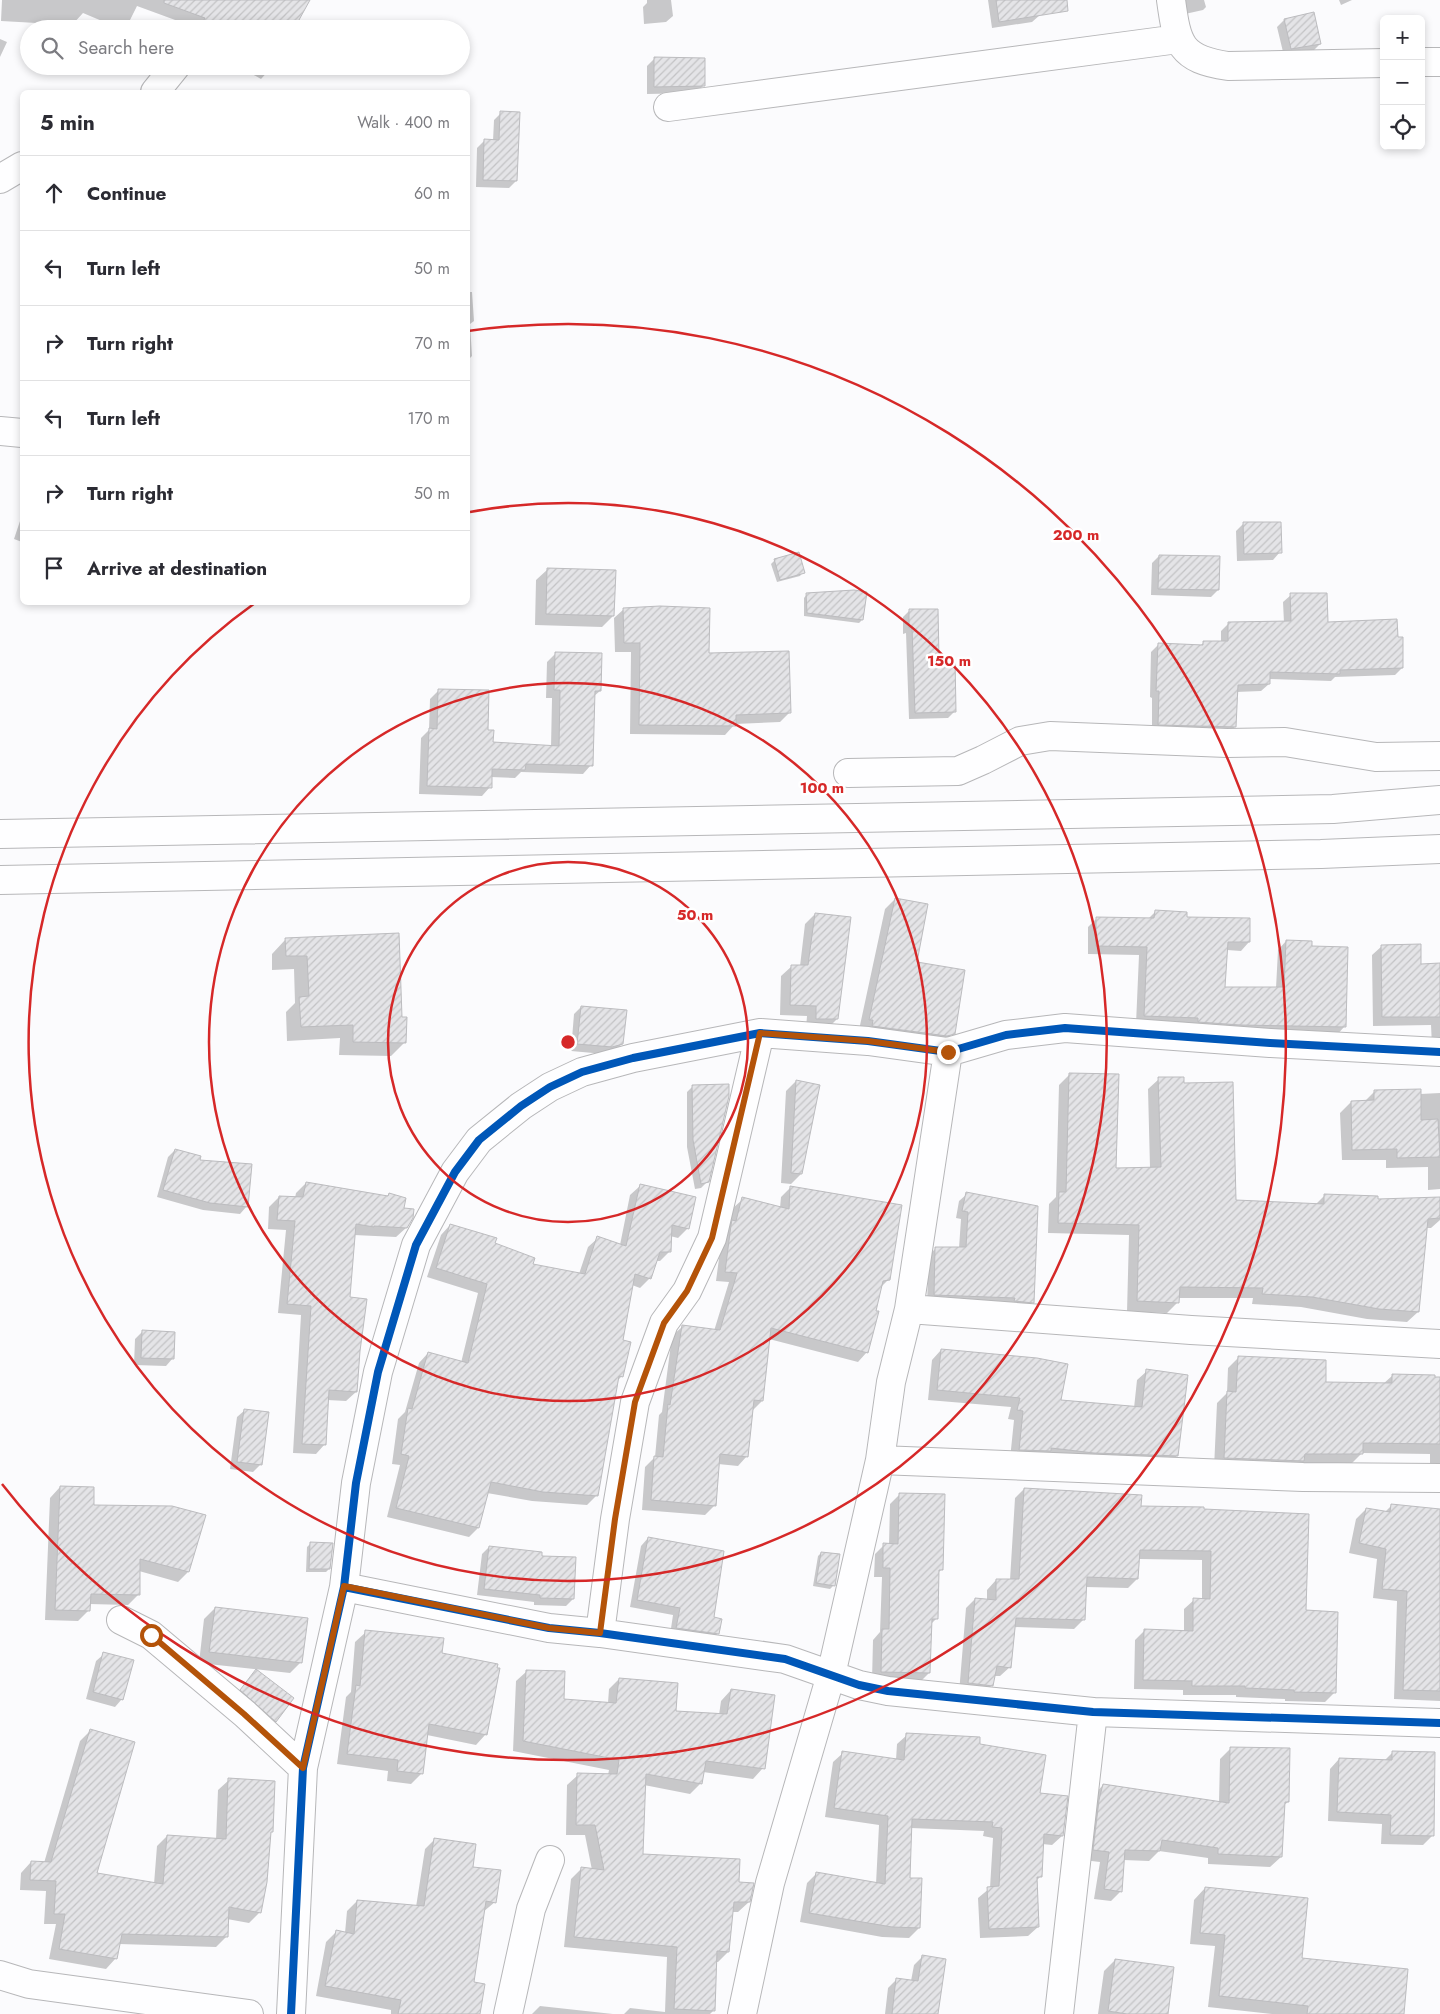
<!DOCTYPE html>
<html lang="en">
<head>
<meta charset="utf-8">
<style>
	:root { --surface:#fff; --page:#f2f2f3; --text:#2b2b33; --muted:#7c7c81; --line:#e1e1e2 }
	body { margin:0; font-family:Jost,sans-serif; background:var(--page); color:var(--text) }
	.controls { position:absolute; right:15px; top:15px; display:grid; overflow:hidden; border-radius:8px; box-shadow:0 2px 8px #0003 }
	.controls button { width:45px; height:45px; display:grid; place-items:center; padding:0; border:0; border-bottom:1px solid var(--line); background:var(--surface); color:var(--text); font:25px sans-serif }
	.stop { position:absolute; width:15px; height:15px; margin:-11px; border:4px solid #b45309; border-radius:50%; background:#fff }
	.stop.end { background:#b45309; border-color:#fff; box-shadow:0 1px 5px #0008 }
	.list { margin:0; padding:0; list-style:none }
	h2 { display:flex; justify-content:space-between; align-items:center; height:65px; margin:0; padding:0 20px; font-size:21px }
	h2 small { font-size:16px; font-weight:400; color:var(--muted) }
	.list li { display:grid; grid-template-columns:32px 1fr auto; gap:15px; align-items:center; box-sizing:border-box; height:75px; padding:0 20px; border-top:1px solid var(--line) }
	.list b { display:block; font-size:19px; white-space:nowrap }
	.list em { font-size:16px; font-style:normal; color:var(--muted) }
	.icon { flex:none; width:28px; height:28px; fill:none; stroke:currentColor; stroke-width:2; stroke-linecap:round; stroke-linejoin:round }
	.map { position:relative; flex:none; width:1440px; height:2014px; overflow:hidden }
	.search { position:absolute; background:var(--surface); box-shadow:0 2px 8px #0003; left:20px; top:20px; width:450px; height:55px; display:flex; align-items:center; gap:12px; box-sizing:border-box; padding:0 18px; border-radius:28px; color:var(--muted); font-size:19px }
	.panel { position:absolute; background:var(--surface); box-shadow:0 2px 8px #0003; left:20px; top:90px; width:450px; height:515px; border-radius:8px }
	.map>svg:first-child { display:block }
	.shadow { fill:#0003 }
	.building { fill:url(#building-hatch); stroke:#bcbcbf }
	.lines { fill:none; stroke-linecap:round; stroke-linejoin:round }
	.street-casing { stroke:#b7b7b9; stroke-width:30 }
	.highway-casing { stroke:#b7b7b9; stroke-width:30 }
	.street { stroke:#fefeff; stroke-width:28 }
	.highway { stroke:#fefeff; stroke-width:28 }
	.cycleway-casing { stroke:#fff; stroke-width:11 }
	.cycleway { stroke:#0057b8; stroke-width:8 }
	.route { stroke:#b45309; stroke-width:6 }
	.ring { fill:none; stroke:#d62828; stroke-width:2.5 }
	.centre { fill:#d62828; stroke:#fff; stroke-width:2.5 }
	.ring-label { font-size:15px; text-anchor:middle; font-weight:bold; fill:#d62828; stroke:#fff; stroke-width:5; stroke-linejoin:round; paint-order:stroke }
</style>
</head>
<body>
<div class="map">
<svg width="1440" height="2014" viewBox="0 0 1440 2014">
	<defs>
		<pattern id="building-hatch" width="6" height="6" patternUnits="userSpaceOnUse" patternTransform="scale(1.25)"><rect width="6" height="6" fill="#e4e4e7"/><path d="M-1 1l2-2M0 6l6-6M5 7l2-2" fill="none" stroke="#c3c3c5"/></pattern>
	</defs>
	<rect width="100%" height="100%" fill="#fbfbfd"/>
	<path class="shadow" d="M2,0H308L293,29H196L197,28L137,6L130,20L121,29L83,13L72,25L1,21Z
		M647,0H671L673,16L666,22L644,24L643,7L647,3Z
		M988,0H1037L1040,15L1032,22L992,28Z
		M1183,0H1204L1206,7L1203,10L1185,14Z
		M1339,0H1352L1341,5Z
		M1284,20L1320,44L1313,51L1284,56L1277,27Z
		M0,39L7,42L0,57Z
		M655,58L703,86L696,93L647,94V66Z
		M238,66H273L261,79Z
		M501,113L516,181L509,188L476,187L477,148L485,140L493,141L494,120Z
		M468,292H472L474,321L470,324L472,356L468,360Z
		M22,515V542L14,539Z
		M1243,524L1280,552L1273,560L1237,561L1236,531Z
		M1159,556L1218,590L1211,597L1151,595L1152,563Z
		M775,560L803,572L800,576L777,582L771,564Z
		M548,569L613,616L602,627L535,625L536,580Z
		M807,594L862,620L859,623L804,616V598Z
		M1291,595L1327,624L1397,638L1402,668L1395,675L1335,677L1331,681L1268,679L1269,684L1261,691L1236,692L1235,727L1227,734L1152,731V698L1150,697L1151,652L1158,645L1200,646L1204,642H1221V631L1228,624L1284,623L1283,602Z
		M624,609L707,654L789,713L780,722L735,724L725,735L630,734L631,652H615L614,618Z
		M909,611L938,660L955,711L948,718L909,719L906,633L903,634V617Z
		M556,653L600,691L593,697L591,765L583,774L521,772L515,778L491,777L490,787L482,796L419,794L421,738L429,730L430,699L439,690L487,731L492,743L551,747L552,698H546L547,662Z
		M895,899L915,963L953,1033L943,1044L859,1030L885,909Z
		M1155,912L1186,918L1249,942L1241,951L1227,950L1224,988H1276L1278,950L1286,941L1310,947L1344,1027L1336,1036L1136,1024L1139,955L1088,954V927L1097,918L1148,919Z
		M815,914L837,1019L827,1029L806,1028L807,1016L780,1015L781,976L792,966H800L805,924Z
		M285,940L401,1018L405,1042L391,1056L339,1055L340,1038L287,1041L286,1012L295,1003L294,969L272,970V954Z
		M1382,946L1420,965H1440V1050L1432,1046L1431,1025L1373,1026L1372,955Z
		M581,1007L622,1044L614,1051L604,1054L571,1051L574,1014Z
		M1070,1074L1115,1169L1150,1168L1148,1089L1159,1079L1182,1084L1235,1201L1315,1205L1325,1195L1377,1200L1440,1198V1220L1431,1228H1426L1418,1312L1407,1322L1367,1319L1301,1307L1252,1304L1253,1298H1178V1302L1167,1313L1127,1312L1129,1235L1048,1233L1049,1204L1056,1197L1059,1085Z
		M796,1081L801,1174L791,1184L781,1183L786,1091Z
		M693,1086L708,1181L701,1188L695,1189L687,1147V1092Z
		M1375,1091L1420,1094L1440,1093V1189L1428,1190V1167L1386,1168V1160H1342L1340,1113L1351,1102H1364Z
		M175,1150L198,1161L247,1206L240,1214L203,1210L157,1197L168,1157Z
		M306,1183L386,1197L389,1194L402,1209L406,1228L396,1237L354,1235L349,1298L358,1351L356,1392L346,1401L327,1400L325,1444L316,1454L293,1453L301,1315L278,1313L286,1230L268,1229L269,1207L279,1197L295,1198L296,1193Z
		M640,1186L688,1228L678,1238L670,1236L669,1252L660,1261H655L650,1278L640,1288L632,1285L622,1341V1376L617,1381L596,1496L587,1505L532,1501L487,1493L478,1528L469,1537L387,1517L400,1465L392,1464L398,1419L405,1412L419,1363L428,1353L461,1363L478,1293L427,1277L441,1235L450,1225L494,1244L531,1265L579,1274L588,1247L598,1238L620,1245L630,1195Z
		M790,1188L889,1279L880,1288L867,1352L858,1362L769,1339L762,1401L753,1410L747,1456L738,1466L718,1464L715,1505L705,1515L642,1510L645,1467L655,1457L659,1415L662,1412L672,1336L682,1327L714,1331L729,1282L716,1281L722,1236L733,1208L743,1199L780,1208L781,1197Z
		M967,1194L1033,1302L1025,1309L927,1302L929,1255L936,1248H959L961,1219L956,1218L959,1201Z
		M142,1332L173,1358L166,1366L134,1365L135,1339Z
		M941,1350L1059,1401L1134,1408L1137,1380L1147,1371L1177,1456L1167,1465L1010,1459L1014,1420L1008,1419L1011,1407L928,1400L932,1360Z
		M1238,1358L1324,1384H1383L1393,1375L1440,1380V1477L1430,1473V1454L1362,1453L1351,1464L1214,1468L1217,1403L1227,1393L1228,1368Z
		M245,1410L261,1464L253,1472L230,1469L237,1417Z
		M60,1487L93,1506L188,1572L178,1582L139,1571L138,1595L128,1605L89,1604V1610L78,1621L45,1620L50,1498Z
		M1024,1489L1140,1507L1202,1508L1304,1611L1335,1692L1325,1702L1285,1701V1699L1236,1697V1695H1183V1690L1134,1689L1135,1640L1144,1631L1184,1632V1609L1194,1600H1202V1560L1138,1559L1137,1579L1128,1588L1085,1587L1084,1619L1074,1629L1014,1627L1010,1667L1000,1676H994L992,1685L983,1695L959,1693L966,1608L975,1599L987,1600V1590L996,1580H1010L1015,1498Z
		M900,1494L942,1569L938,1573L937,1618L931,1624L929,1673L920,1682L872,1680L873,1640L880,1632L882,1577H874L875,1554L884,1545H889L890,1504Z
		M1392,1505L1440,1517V1701L1394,1699L1397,1601L1373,1598L1377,1559L1349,1553L1356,1519L1366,1509L1384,1513Z
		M648,1538L713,1618L718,1633L711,1641L670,1635L673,1615L630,1607L641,1546Z
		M310,1544L329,1569L326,1572H306L307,1547Z
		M489,1547L540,1557L573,1599L566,1606L534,1605V1602L477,1595L482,1554Z
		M821,1553L833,1586L830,1589L813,1586L818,1556Z
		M215,1608L301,1662L290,1673L199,1663L204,1619Z
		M366,1632L486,1734L476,1745L427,1735L422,1773L411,1784L387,1781L388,1771L337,1764L346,1697L351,1692L355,1642Z
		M104,1654L122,1699L115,1707L86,1699L96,1661Z
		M256,1671L275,1721L268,1728L234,1698Z
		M527,1671L562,1700L608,1703L609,1689L619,1679L674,1712L719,1715L721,1701L731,1690L763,1768L753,1779L703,1772L701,1783L690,1794L644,1785L642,1855L737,1884L749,1902L738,1912H732L728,1952L718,1962H715L713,2011L710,2014H624L630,2008L665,2012L667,1957L564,1947L571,1879L581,1869L592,1870L585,1835H566L567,1785L578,1775H608L609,1770L513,1751L516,1681Z
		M90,1731L96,1874L154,1884L157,1846L167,1836L216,1840L218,1790L229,1780L271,1832L270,1834L260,1912L249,1923L227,1919V1936L216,1947L119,1944L116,1958L106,1969L49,1959L56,1924H44L46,1891L20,1890L21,1873L31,1862L44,1863L80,1741Z
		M907,1735L979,1745L1038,1794L1062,1836L1052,1845L1042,1844L1041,1876L1036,1881L1038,1927L1028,1936L980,1938L978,1898L990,1888L993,1838L983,1836L984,1831L911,1828L909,1879L919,1928L909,1938L882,1937L800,1922L807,1883L817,1873L876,1884L879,1825L825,1817L833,1762L843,1753L896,1760L897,1744Z
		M1231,1748L1288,1802L1283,1806L1281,1857L1270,1867L1208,1864V1858L1159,1851L1149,1861L1123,1860L1121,1891L1111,1901L1094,1899L1100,1862L1083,1860L1093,1796L1103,1785L1219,1803L1220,1759Z
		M1392,1753L1433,1835L1423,1845L1381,1844L1382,1824L1328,1821L1330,1769L1339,1759L1384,1761Z
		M435,1839L471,1868L495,1902L483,1912L472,1983L479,2014H391V2010L316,1996L326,1942L336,1932L345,1933L347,1911L357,1901L416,1907L425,1849Z
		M1205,1888L1300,1959L1402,2014H1272L1208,2007L1215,1946L1190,1944L1194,1900Z
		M923,1956L938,2014H885L888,1988L896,1980L911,1981L914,1965Z
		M1115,1960L1167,2014H1098L1104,1971Z
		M540,2006L613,2014H532Z"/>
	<path class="building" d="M164,0H310L294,29H199L205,18L164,3Z
		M996,0H1067L1068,11L999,22Z
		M1314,12L1321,44L1291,49L1284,19Z
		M654,57L705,58V86L654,87Z
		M500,111L520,112L517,181L483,180L484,139L499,140Z
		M1243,522H1281L1282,553L1244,554Z
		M799,552L805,573L780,580L774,559Z
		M1159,555L1220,556L1219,590L1158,589Z
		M547,568L616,570L614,616L546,614Z
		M854,590L867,592L863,620L807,613L806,593Z
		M1290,593H1327L1328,622L1397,619L1398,637H1403V668L1340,670V674L1270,672V684L1238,685L1236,727L1158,725L1159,691H1156L1158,643L1203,645V641H1228V622L1291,621Z
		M660,606L710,608L709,653L789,651L791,713L736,715V726L639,725L640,643H624L623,608Z
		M909,609H938L939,659H955L956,712L915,713L912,627L909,628Z
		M555,652L602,653L601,691H595L593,766L526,764L525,770L492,769V788L427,786L429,728L437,729L438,689L489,690L488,730H494L493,742L559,746L560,690H554Z
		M895,898L928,904L917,962L965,970L955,1034L947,1036L872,1026L873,1020H869Z
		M1155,910L1187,912V917L1250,918V942H1228L1225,987H1284L1286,940L1312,941V946L1348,947L1346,1027L1240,1025L1198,1022V1018L1144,1016L1147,947L1096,946V917L1154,918Z
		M815,913L851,917L838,1019H816V1006L790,1005L791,965H808Z
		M399,933L402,1017H407L406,1043L353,1042V1025L301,1027L299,997L309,996L307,956H286L285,938Z
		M1421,944V964L1440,963V1017H1382L1381,945Z
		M581,1006L627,1010L623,1044L612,1047L577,1044Z
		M1069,1073L1119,1074L1116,1168L1161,1167L1158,1077H1184V1083L1233,1082L1236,1200L1324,1204V1194L1378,1196V1199L1440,1197V1218L1428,1219L1419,1312L1379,1309L1312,1297L1262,1294L1263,1288L1180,1287L1179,1303L1137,1301L1139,1225L1058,1223L1059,1192H1066Z
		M796,1080L820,1085L802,1174L791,1173Z
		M729,1084V1096L709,1182L701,1184L693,1140L692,1085Z
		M1421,1089V1120L1438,1119L1440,1157L1397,1158V1149L1352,1150L1351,1101L1374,1100V1090Z
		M175,1149L201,1156L200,1160L252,1164L248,1207L210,1203L163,1190Z
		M306,1182L388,1196L389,1193L406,1198L404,1208L414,1209L413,1218L407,1228L374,1226V1227L356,1224L350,1297L367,1299L360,1351L357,1392L329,1390L326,1445L302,1444L311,1306L287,1304L295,1221L277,1220L279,1196L303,1197Z
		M640,1184L696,1197L689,1229L672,1225L671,1252H660L651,1279L635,1274L623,1340L631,1342L623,1377L619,1376L598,1496L543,1492L491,1482L479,1528L396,1508L409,1456L401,1454L408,1408L412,1409L428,1352L468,1363L487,1284L436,1268L450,1224L497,1238L495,1243L535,1258L533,1264L585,1274L597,1236L626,1246Z
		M790,1186L902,1205L890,1280L883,1281L876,1311H879L868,1353L771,1328L763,1401L754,1400L748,1457L720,1454L716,1506L651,1500L654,1456L663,1457L668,1404L670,1405L682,1325L720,1330L737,1273L725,1272L731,1225L732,1220L736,1221L742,1197L789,1209Z
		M966,1192L1038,1206L1034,1303L1014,1301L1015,1298L934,1295L935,1247H966L968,1212L962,1211Z
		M142,1330L175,1332L174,1359L141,1358Z
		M941,1349L1037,1358L1068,1364L1061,1400L1142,1407L1146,1369L1188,1375L1178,1456L1094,1453L1051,1448V1451L1019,1450L1023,1411L1017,1410L1020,1398L937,1390Z
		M1238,1356L1326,1360V1382L1392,1383V1374L1435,1375V1377H1440V1444L1363,1443V1454H1305L1304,1461L1224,1458L1227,1391L1236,1392Z
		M244,1409L269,1412L262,1465L237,1462Z
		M60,1486L94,1487V1505L172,1506L206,1515L189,1572L140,1559V1595L91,1594L90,1611L55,1610Z
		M1024,1488L1142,1495L1141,1506L1204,1507V1509L1309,1514L1306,1610L1338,1612L1336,1693L1294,1692V1690L1245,1688V1686H1192V1681L1143,1680L1144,1629L1193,1631V1598L1210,1599L1211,1551L1140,1550L1138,1579L1087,1577L1085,1620L1016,1618L1011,1668L997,1666L993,1686L968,1683L975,1598L996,1600V1579H1019Z
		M899,1493L945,1494L943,1570H939L938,1619H932L930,1673L881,1672L882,1629H889L890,1568H883V1543L898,1544Z
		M1391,1504L1440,1509V1691L1403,1690L1407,1591L1382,1589L1386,1549L1359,1543L1366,1508L1390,1512Z
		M648,1537L724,1551L714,1617L722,1619L719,1634L676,1628L680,1608L637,1600Z
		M310,1542L333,1543L330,1569H309Z
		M489,1546L542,1552V1556L576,1557L574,1599L540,1598V1595L484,1589Z
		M821,1552L840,1554L835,1586L816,1583Z
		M215,1607L308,1618L302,1663L209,1652Z
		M365,1630L444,1638L442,1653L498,1664L497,1668H500L487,1735L429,1724L423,1774L397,1771L398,1760L347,1754L356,1685L360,1686Z
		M103,1652L134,1660L123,1700L93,1692Z
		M256,1669L294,1698L276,1722L240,1690Z
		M526,1670L565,1671L564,1699L616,1703L619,1678L678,1683L676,1711L727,1714L731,1689L775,1695L765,1769L706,1761L702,1784L646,1774L643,1854L740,1859L739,1882L754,1883L750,1902H734L729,1952L717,1951L715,2011L674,2009L677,1947L574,1937L581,1867L604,1870L595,1825H576L577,1773L617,1774L619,1760L523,1741Z
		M90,1729L135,1742L97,1873L163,1884L167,1835L226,1839L228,1778L275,1781L273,1832H271L267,1882L261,1913L229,1907L228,1937L122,1934L117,1959L59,1949L65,1914H54L56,1881L30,1880L31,1861L51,1862Z
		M906,1733L980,1737V1744L1046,1755L1040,1793L1068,1796L1063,1836L1044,1834L1042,1877H1037L1039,1927L989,1929L987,1887L999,1886L1002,1828L992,1827L993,1822L912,1819L910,1878H922L920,1928L892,1927L809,1913L816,1872L885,1884L888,1816L834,1808L842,1751L904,1760Z
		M1230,1747L1290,1748L1289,1802H1285L1282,1857L1218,1854V1848L1162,1840L1160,1851L1125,1850L1122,1892L1104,1889L1109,1852L1093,1850L1099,1800L1103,1784L1229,1803Z
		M1392,1751L1435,1752L1434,1836L1390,1835L1391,1815L1337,1812L1339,1758L1392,1760Z
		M434,1838L476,1844L473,1867L501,1870L496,1903L486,1901L474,1982L485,1984L480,2014H398L401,2000L325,1986L336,1930L354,1934L357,1900L424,1906Z
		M1205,1887L1308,1898L1302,1958L1408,1969L1404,2014H1307L1308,2006L1219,1996L1225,1935L1200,1933Z
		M922,1955L946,1959L938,2014H892L896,1978L918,1981Z
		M1115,1959L1174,1967L1168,2014H1127L1108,2011Z"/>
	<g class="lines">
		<defs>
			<path id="street" d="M1171,0C1177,44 1180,59 1228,66L1384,63
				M1421,62H1440
				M155,92L176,66
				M668,107L1178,39
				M0,179L22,166
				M0,431L22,433
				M848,773L958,771L983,760L1020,741L1050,736L1227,743L1285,742L1376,757L1440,756
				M909,1309L1191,1330L1440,1344
				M880,1460L1303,1477L1440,1478
				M344,1587L549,1628L600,1633L785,1659L859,1685L888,1691L1093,1712L1440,1723
				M121,1620L151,1635L245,1714L303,1768
				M600,1633L615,1519L635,1402L664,1323L687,1291L712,1238L760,1033
				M0,1975L29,1984L249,2014
				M291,2014L303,1768L344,1587L356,1483L378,1372L416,1245L455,1172L479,1140L521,1106L550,1087L582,1072L633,1058L760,1033L868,1041L948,1052L1006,1035L1065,1028L1270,1043L1440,1052
				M508,2014L531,1909L550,1860
				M742,2014L770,1883L831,1675L880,1460L891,1382L909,1309L948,1052
				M1059,2014L1093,1712"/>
			<path id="highway" d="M0,834L1333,809L1440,800
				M0,880L1321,854L1440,849"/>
		</defs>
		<use href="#street" class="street-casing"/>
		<use href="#highway" class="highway-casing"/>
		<use href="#street" class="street"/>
		<use href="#highway" class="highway"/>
		<defs>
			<path id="cycleway" d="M344,1587L549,1628L600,1633L785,1659L859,1685L888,1691L1093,1712L1440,1723
				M291,2014L303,1768L344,1587L356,1483L378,1372L416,1245L455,1172L479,1140L521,1106L550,1087L582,1072L633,1058L760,1033L868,1041L948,1052L1006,1035L1065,1028L1270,1043L1440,1052"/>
		</defs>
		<use href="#cycleway" class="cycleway-casing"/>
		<use href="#cycleway" class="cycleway"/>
	</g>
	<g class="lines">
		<path class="route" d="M151,1635L244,1714L303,1768L344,1586L549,1628L600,1633L615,1519L635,1402L664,1323L687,1291L712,1238L760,1033L868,1041L948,1052"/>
	</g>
	<g class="ring">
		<circle cx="568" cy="1042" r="180"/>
		<circle cx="568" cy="1042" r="359"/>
		<path d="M470 512A539 539 0 1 1 255 603"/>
		<path d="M468 331A718 718 0 1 1 2 1484"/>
	</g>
	<circle cx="568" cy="1042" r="8" class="centre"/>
	<g class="ring-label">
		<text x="1076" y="540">200 m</text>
		<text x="949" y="666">150 m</text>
		<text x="822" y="793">100 m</text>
		<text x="695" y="920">50 m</text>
	</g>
</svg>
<div class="controls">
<button>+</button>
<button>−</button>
<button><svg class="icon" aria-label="locate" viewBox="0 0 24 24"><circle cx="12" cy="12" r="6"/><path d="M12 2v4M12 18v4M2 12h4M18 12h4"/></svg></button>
</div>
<div class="stop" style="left:151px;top:1635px"></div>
<div class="stop end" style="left:948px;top:1052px"></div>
<div class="search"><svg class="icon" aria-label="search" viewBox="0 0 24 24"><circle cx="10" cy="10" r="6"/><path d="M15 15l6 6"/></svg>Search here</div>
<section class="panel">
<h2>5 min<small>Walk · 400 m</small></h2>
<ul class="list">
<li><svg class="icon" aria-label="ahead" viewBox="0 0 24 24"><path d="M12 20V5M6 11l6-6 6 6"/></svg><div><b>Continue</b></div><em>60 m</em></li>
<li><svg class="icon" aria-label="left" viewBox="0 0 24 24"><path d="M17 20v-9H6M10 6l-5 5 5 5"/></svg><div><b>Turn left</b></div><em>50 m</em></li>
<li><svg class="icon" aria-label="right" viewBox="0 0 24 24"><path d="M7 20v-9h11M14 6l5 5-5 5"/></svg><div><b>Turn right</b></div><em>70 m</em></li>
<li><svg class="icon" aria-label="left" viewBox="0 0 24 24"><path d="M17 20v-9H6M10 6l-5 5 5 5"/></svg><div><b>Turn left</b></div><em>170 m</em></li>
<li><svg class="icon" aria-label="right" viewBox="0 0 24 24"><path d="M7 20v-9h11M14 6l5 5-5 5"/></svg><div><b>Turn right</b></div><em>50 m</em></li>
<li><svg class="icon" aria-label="arrive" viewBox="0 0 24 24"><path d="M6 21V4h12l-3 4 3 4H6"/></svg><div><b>Arrive at destination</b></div></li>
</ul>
</section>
</div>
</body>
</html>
